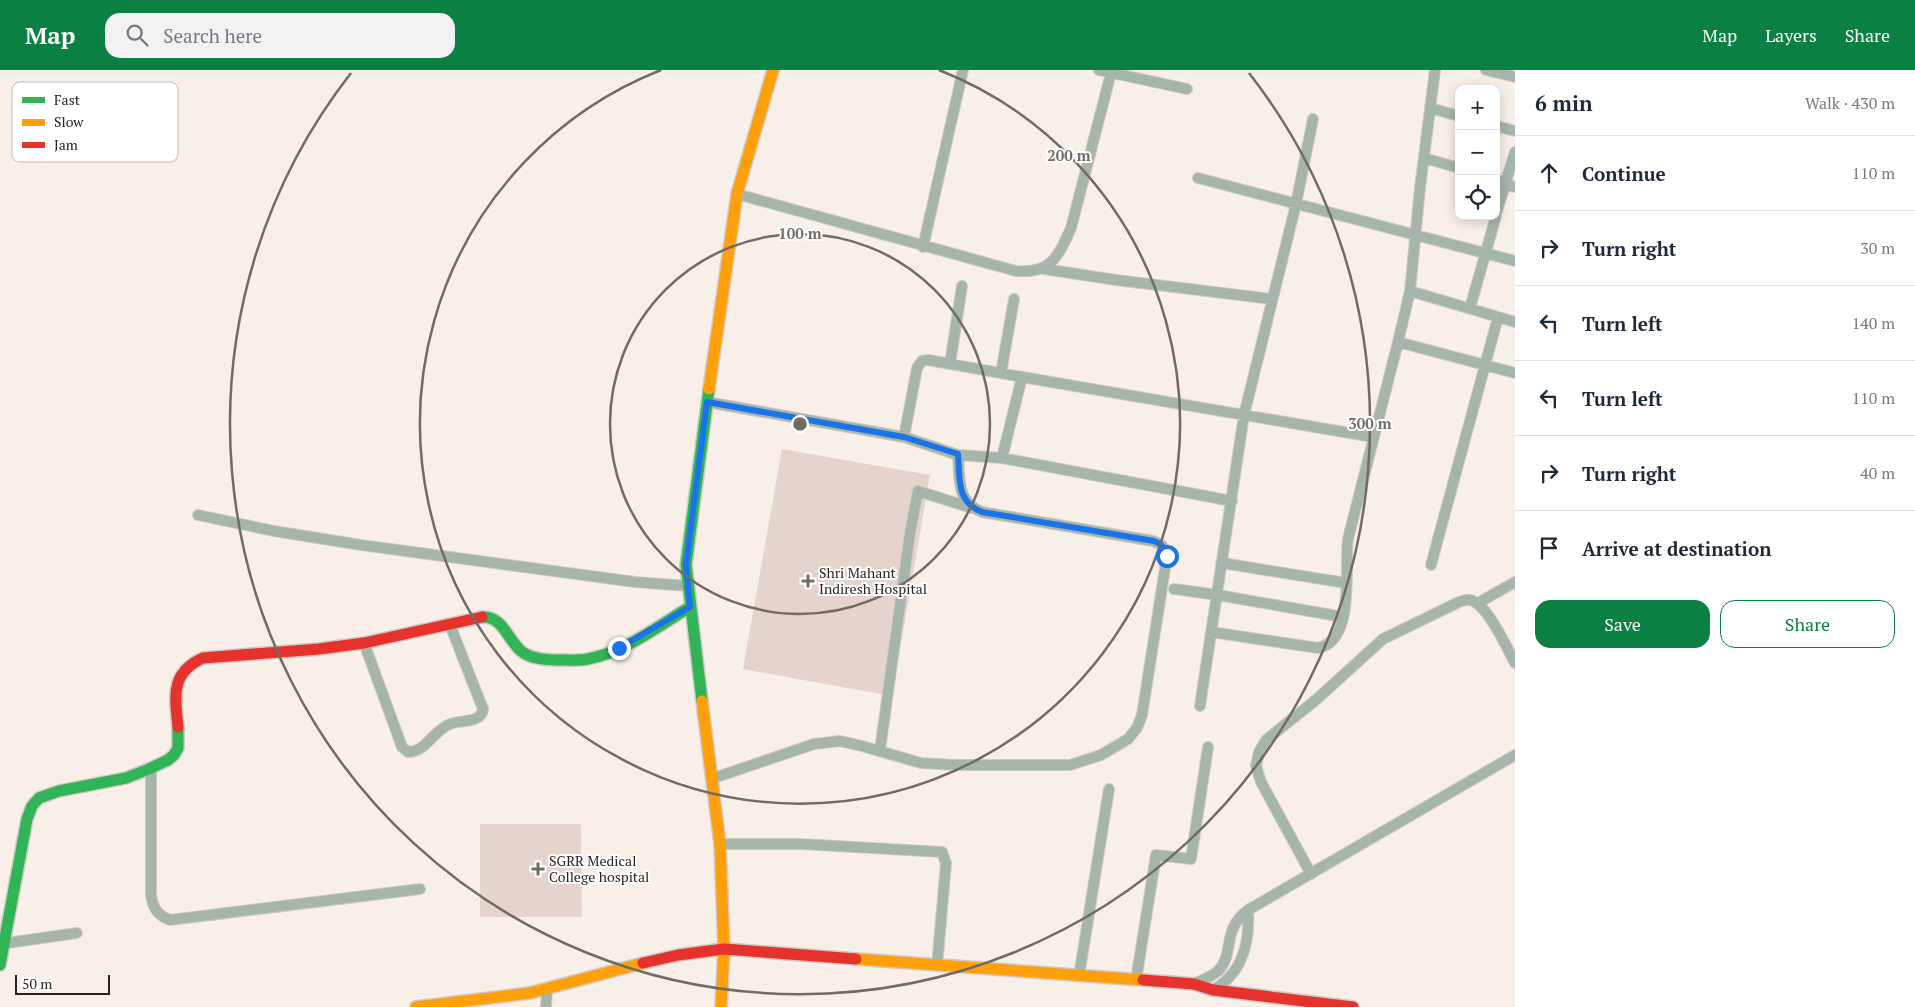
<!DOCTYPE html>
<html lang="en">
<head>
<meta charset="utf-8">
<style>
	:root { --surface:#fff; --page:#f2f2f3; --text:#1f2937; --muted:#747a83; --line:#e0e1e3; --accent:#0b8043 }
	body { margin:0; font-family:"PT Serif",serif; background:var(--page); color:var(--text) }
	.controls { position:absolute; right:15px; top:15px; display:grid; overflow:hidden; border-radius:10px; box-shadow:0 2px 12px #0003 }
	.controls button { width:45px; height:45px; display:grid; place-items:center; padding:0; border:0; border-bottom:1px solid var(--line); background:var(--surface); color:var(--text); font:25px sans-serif }
	.scale { position:absolute; left:15px; bottom:12px; width:95px; box-sizing:border-box; padding-left:5px; border:2px solid #2a231e; border-top:0; font-size:14px; line-height:18px; white-space:nowrap; color:#2a231e; -webkit-text-stroke:4px #fff; paint-order:stroke }
	.stop { position:absolute; width:15px; height:15px; margin:-11px; border:4px solid #1a73e8; border-radius:50%; background:#fff }
	.stop.end { background:#1a73e8; border-color:#fff; box-shadow:0 1px 5px #0008 }
	.list { margin:0; padding:0; list-style:none }
	h2 { display:flex; justify-content:space-between; align-items:center; height:65px; margin:0; padding:0 20px; font-size:21px }
	h2 small { font-size:16px; font-weight:400; color:var(--muted) }
	.list li { display:grid; grid-template-columns:32px 1fr auto; gap:15px; align-items:center; box-sizing:border-box; height:75px; padding:0 20px; border-top:1px solid var(--line) }
	.list b { display:block; font-size:19px; white-space:nowrap }
	.list em { font-size:16px; font-style:normal; color:var(--muted) }
	.actions { display:flex; gap:10px; padding:15px 20px }
	.actions a { flex:1; padding:11px 0; border:1px solid var(--accent); border-radius:15px; text-align:center; font-size:18px; color:var(--accent) }
	.actions .main { background:var(--accent); color:#fff }
	.icon { flex:none; width:28px; height:28px; fill:none; stroke:currentColor; stroke-width:2; stroke-linecap:round; stroke-linejoin:round }
	.map { position:relative; flex:none; width:1515px; height:937px; overflow:hidden }
	header { display:flex; align-items:center; gap:30px; box-sizing:border-box; height:70px; padding:0 25px; background:var(--accent); color:#fff }
	header strong { font-size:24px }
	nav { display:flex; gap:28px; margin-inline-start:auto; font-size:18px }
	.search { width:350px; height:45px; background:var(--page); display:flex; align-items:center; gap:12px; box-sizing:border-box; padding:0 18px; border-radius:15px; color:var(--muted); font-size:19px }
	main { display:flex }
	aside { flex:1; background:var(--surface) }
	.map>svg:first-child { display:block }
	.building { fill:#e5d3cd }
	.lines { fill:none; stroke-linecap:round; stroke-linejoin:round }
	.street-casing { stroke:#d0cac5; stroke-width:12 }
	.fast-casing { stroke:#d0cac5; stroke-width:14 }
	.slow-casing { stroke:#d0cac5; stroke-width:14 }
	.jam-casing { stroke:#d0cac5; stroke-width:14 }
	.street { stroke:#a6b5a9; stroke-width:10 }
	.fast { stroke:#30b455; stroke-width:11 }
	.slow { stroke:#ff9f0a; stroke-width:11 }
	.jam { stroke:#e5322d; stroke-width:11 }
	.route { stroke:#1a73e8; stroke-width:6 }
	.ring { fill:none; stroke:#726a65; stroke-width:2.5 }
	.poi-dot { fill:#726a65; stroke:#fff; stroke-width:2 }
	.labels { text-anchor:middle; stroke-width:4; stroke-linejoin:round; paint-order:stroke }
	.poi-label { font-size:14px; fill:#2a231e; stroke:#fff; text-anchor:start }
	.key { fill:#fff; stroke:#bfbdbc; stroke-width:1 }
	.key-label { font-size:14px; fill:#2a231e }
	.centre { fill:#726a65; stroke:#fff; stroke-width:2.5 }
	.ring-label { font-size:15px; text-anchor:middle; font-weight:bold; fill:#726a65; stroke:#fff; stroke-width:4; stroke-linejoin:round; paint-order:stroke }
</style>
</head>
<body>
<header>
<strong>Map</strong>
<div class="search"><svg class="icon" aria-label="search" viewBox="0 0 24 24"><circle cx="10" cy="10" r="6"/><path d="M15 15l6 6"/></svg>Search here</div>
<nav><a>Map</a><a>Layers</a><a>Share</a></nav>
</header>
<main>
<div class="map">
<svg width="1515" height="937" viewBox="0 0 1515 937">
	<rect width="100%" height="100%" fill="#f7efe8"/>
	<path class="building" d="M782,379L930,405L892,626L743,599Z
		M480,754H581L582,847H480Z"/>
	<g class="lines">
		<defs>
			<path id="street" d="M1099,0L1187,19
				M1486,0L1515,7
				M1430,38L1459,46
				M1496,56L1515,61
				M1424,88L1459,98
				M1198,108L1515,191
				M1496,110L1515,117
				M737,124L1016,201C1051,204 1058,187 1071,158L1111,3
				M1496,144L1515,82
				M923,177L963,0
				M1044,199L1116,210L1272,229
				M1410,221L1515,252
				M1470,238L1496,146
				M1398,272L1515,303
				M950,294L962,216
				M1001,303L1014,229
				M707,332L904,367L958,385L1002,388L1232,431
				M904,367L917,298L922,291L928,290L1022,307L1373,367
				M1002,388L1022,307
				M198,445L274,461L361,475L635,512L688,516
				M1222,493L1346,513
				M1431,495L1498,247
				M1174,519L1218,525L1343,547
				M1478,533L1515,512
				M1211,562L1318,578C1356,571 1344,497 1348,469L1398,272L1410,221L1420,118L1435,0
				M364,573L402,677L408,682C426,682 434,660 450,654C461,650 482,653 483,639L450,555
				M1200,636L1244,345L1296,134L1313,49
				M880,680L910,463L918,421L972,438
				M151,699V825C153,838 157,845 170,850L420,819
				M711,709L814,674L840,671L862,676L921,693L956,695H1070L1101,685L1128,669L1137,658L1142,645L1167,486C1165,478 1162,474 1153,471L982,442C956,432 960,409 958,385
				M720,774H801L942,782L946,793L937,896
				M1311,804L1261,712L1256,696L1259,682L1266,670L1317,629L1383,569L1459,532C1462,531 1467,529 1470,530C1487,533 1507,578 1515,593
				M0,874L77,863
				M1079,906L1109,719
				M1136,910L1156,785L1191,789L1208,677
				M1194,914C1202,910 1211,907 1218,901C1235,884 1221,860 1248,840L1515,685
				M1213,920C1243,903 1250,873 1248,840
				M546,937L547,920"/>
			<path id="fast" d="M482,547C503,546 507,569 521,581C531,589 545,590 557,590C567,590 578,591 588,589C625,582 658,556 690,537
				M702,631L686,495L709,319
				M0,895L27,749L32,736L39,728L59,721L126,708L149,699L168,690L174,685L178,678V657"/>
			<path id="slow" d="M709,319L737,124L773,0
				M702,631L720,774L724,879L721,937
				M856,889L1143,910
				M416,937L530,923L643,893"/>
			<path id="jam" d="M178,657C175,626 170,603 203,588L319,579L364,573L482,547
				M643,893L678,885L724,879L856,889
				M1143,910L1194,914L1213,920L1353,937"/>
		</defs>
		<use href="#street" class="street-casing"/>
		<use href="#fast" class="fast-casing"/>
		<use href="#slow" class="slow-casing"/>
		<use href="#jam" class="jam-casing"/>
		<use href="#street" class="street"/>
		<use href="#fast" class="fast"/>
		<use href="#slow" class="slow"/>
		<use href="#jam" class="jam"/>
	</g>
	<g class="lines">
		<path class="route" d="M619,578L690,537L686,495L707,332L904,367L958,384C960,409 956,432 982,442L1154,471C1162,474 1165,478 1167,486"/>
	</g>
	<g class="ring">
		<circle cx="800" cy="354" r="190"/>
		<path d="M939 0A380 380 0 1 1 661 0"/>
		<path d="M1249 3A570 570 0 1 1 351 3"/>
	</g>
	<g class="poi-dot">
		<path d="M805.5 503.5h5v5h5v5h-5v5h-5v-5h-5v-5h5z"/>
		<path d="M535.5 791.5h5v5h5v5h-5v5h-5v-5h-5v-5h5z"/>
	</g>
	<g class="labels">
		<g class="poi-label">
			<text x="819" y="508">Shri Mahant<tspan x="819" dy="16">Indiresh Hospital</tspan></text>
			<text x="549" y="796">SGRR Medical<tspan x="549" dy="16">College hospital</tspan></text>
		</g>
	</g>
	<rect x="12" y="12" width="166" height="80" rx="8" class="key"/>
	<rect x="22" y="27" width="23" height="6" fill="#30b455"/>
	<rect x="22" y="49" width="23" height="7" fill="#ff9f0a"/>
	<rect x="22" y="72" width="23" height="6" fill="#e5322d"/>
	<g class="key-label">
		<text x="54" y="35">Fast</text>
		<text x="54" y="57">Slow</text>
		<text x="54" y="80">Jam</text>
	</g>
	<circle cx="800" cy="354" r="8" class="centre"/>
	<g class="ring-label">
		<text x="1069" y="91">200 m</text>
		<text x="800" y="169">100 m</text>
		<text x="1370" y="359">300 m</text>
	</g>
</svg>
<div class="controls">
<button>+</button>
<button>−</button>
<button><svg class="icon" aria-label="locate" viewBox="0 0 24 24"><circle cx="12" cy="12" r="6"/><path d="M12 2v4M12 18v4M2 12h4M18 12h4"/></svg></button>
</div>
<div class="scale">50 m</div>
<div class="stop" style="left:1167px;top:486px"></div>
<div class="stop end" style="left:619px;top:578px"></div>
</div>
<aside>
<h2>6 min<small>Walk · 430 m</small></h2>
<ul class="list">
<li><svg class="icon" aria-label="ahead" viewBox="0 0 24 24"><path d="M12 20V5M6 11l6-6 6 6"/></svg><div><b>Continue</b></div><em>110 m</em></li>
<li><svg class="icon" aria-label="right" viewBox="0 0 24 24"><path d="M7 20v-9h11M14 6l5 5-5 5"/></svg><div><b>Turn right</b></div><em>30 m</em></li>
<li><svg class="icon" aria-label="left" viewBox="0 0 24 24"><path d="M17 20v-9H6M10 6l-5 5 5 5"/></svg><div><b>Turn left</b></div><em>140 m</em></li>
<li><svg class="icon" aria-label="left" viewBox="0 0 24 24"><path d="M17 20v-9H6M10 6l-5 5 5 5"/></svg><div><b>Turn left</b></div><em>110 m</em></li>
<li><svg class="icon" aria-label="right" viewBox="0 0 24 24"><path d="M7 20v-9h11M14 6l5 5-5 5"/></svg><div><b>Turn right</b></div><em>40 m</em></li>
<li><svg class="icon" aria-label="arrive" viewBox="0 0 24 24"><path d="M6 21V4h12l-3 4 3 4H6"/></svg><div><b>Arrive at destination</b></div></li>
</ul>
<div class="actions"><a class="main">Save</a><a>Share</a></div>
</aside>
</main>
</body>
</html>
